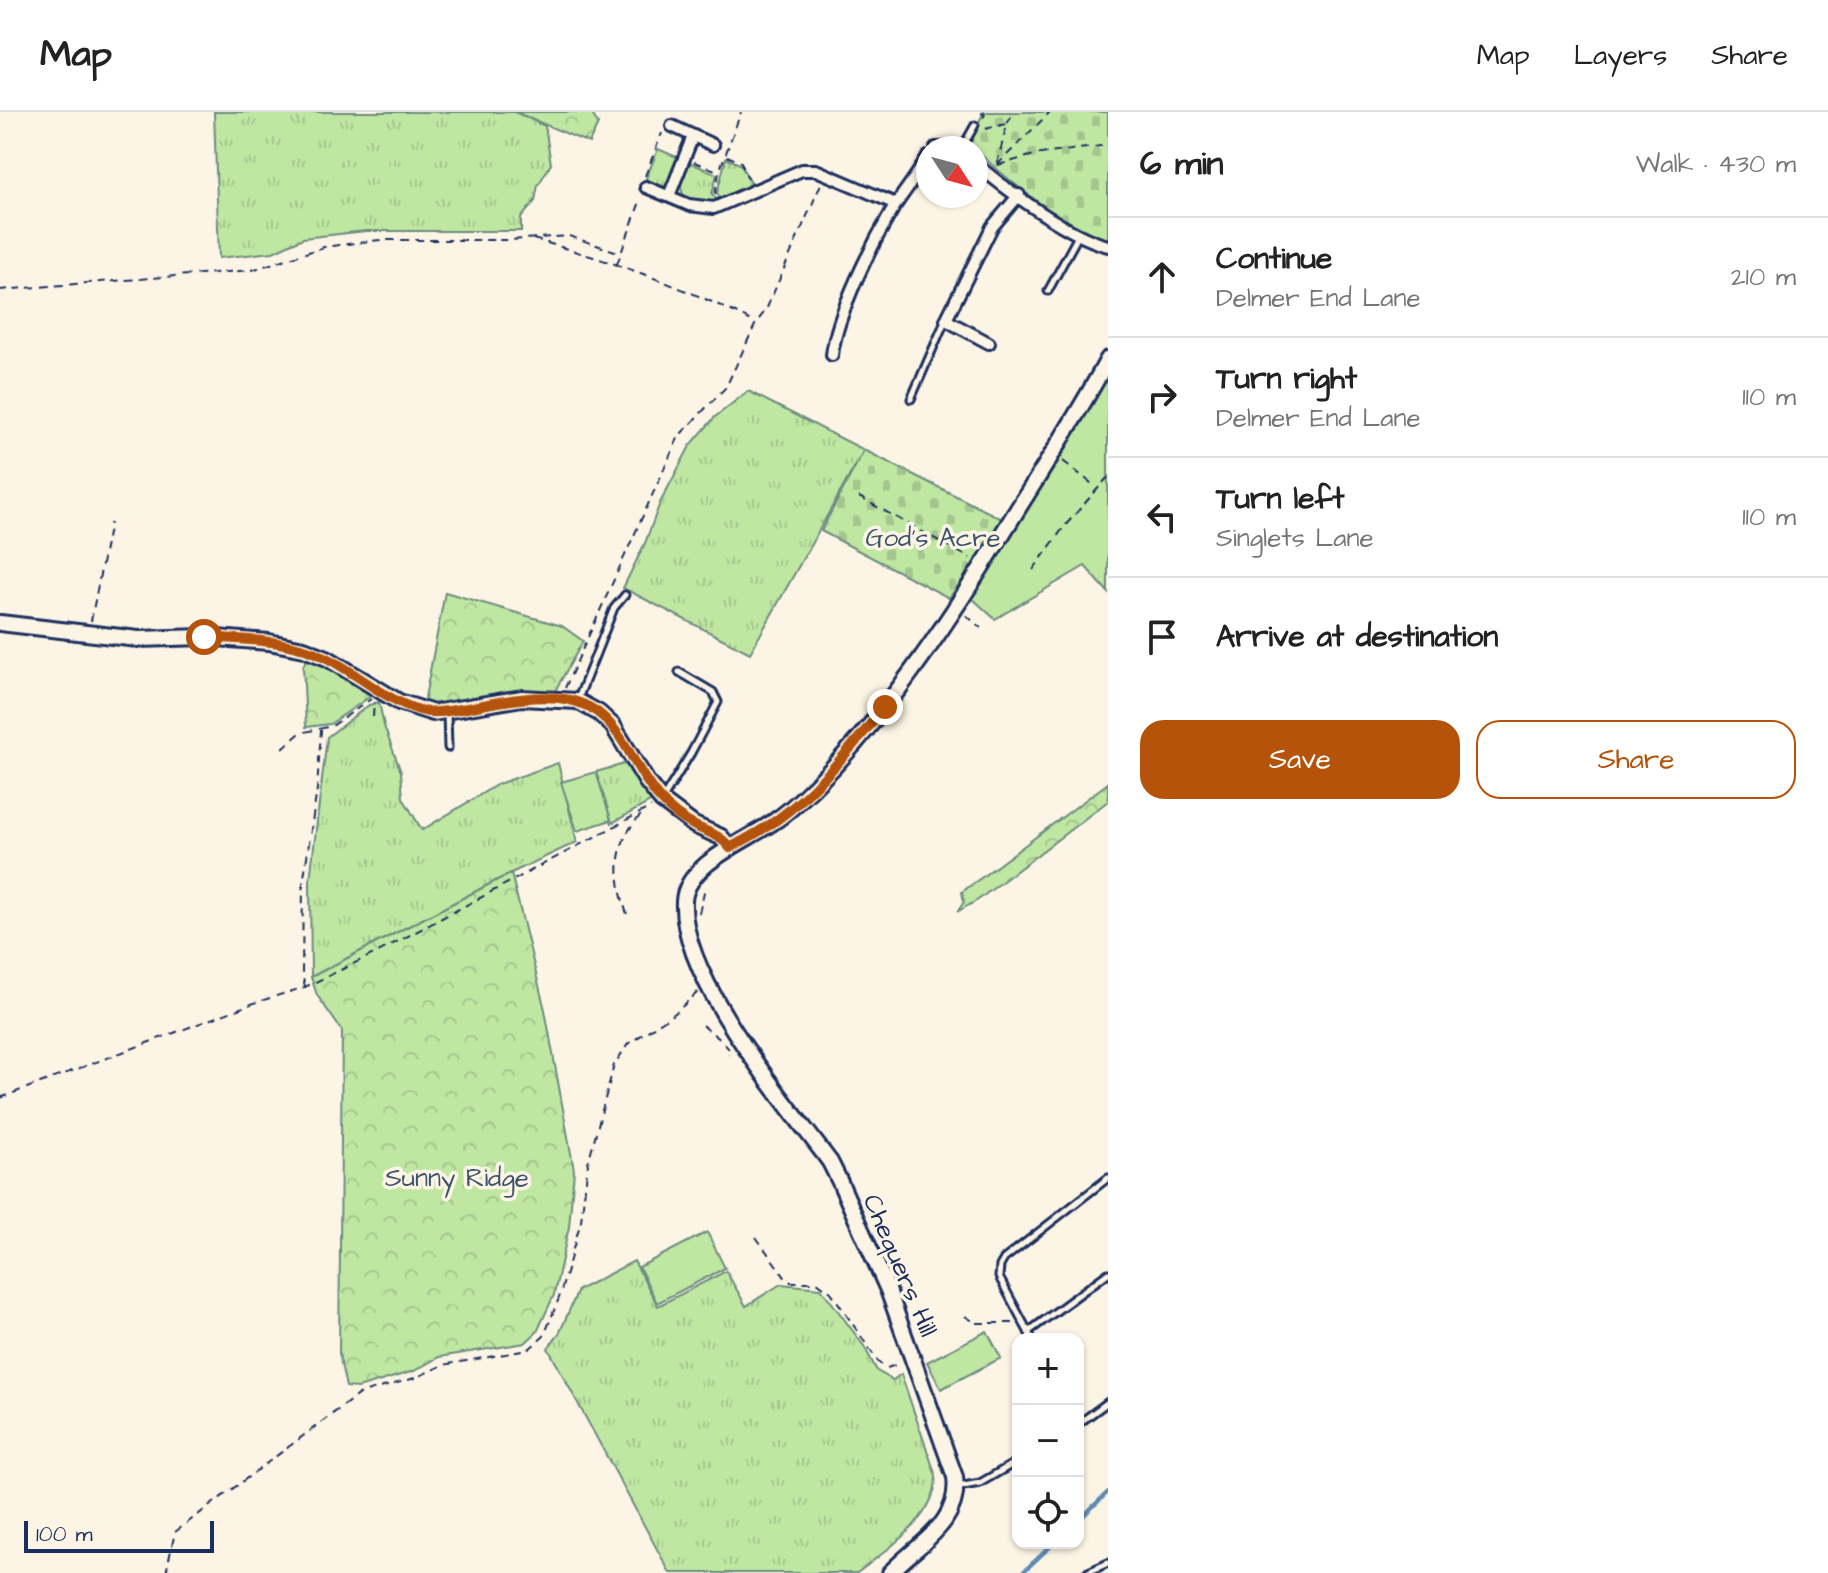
<!DOCTYPE html>
<html lang="en">
<head>
<meta charset="utf-8">
<style>
	:root { --surface:#fff; --page:#f2f2f2; --text:#222; --muted:#767676; --line:#e0e0e0; --accent:#b45309 }
	body { margin:0; font-family:"Architects Daughter",sans-serif; background:var(--page); color:var(--text) }
	.controls { position:absolute; right:24px; bottom:24px; display:grid; overflow:hidden; border-radius:16px; box-shadow:0 2px 6px #0004 }
	.controls button { width:72px; height:72px; display:grid; place-items:center; padding:0; border:0; border-bottom:2px solid var(--line); background:var(--surface); color:var(--text); font:40px sans-serif }
	.compass { position:absolute; left:916px; top:24px; width:72px; height:72px; border-radius:50%; background:var(--surface); box-shadow:0 2px 6px #0004; rotate:126deg }
	.scale { position:absolute; left:24px; bottom:20px; width:190px; box-sizing:border-box; padding-left:8px; border:4px solid #1b2f5e; border-top:0; font-size:22px; line-height:28px; white-space:nowrap; color:#1b2f5e; -webkit-text-stroke:6px #fcf5e5; paint-order:stroke }
	.stop { position:absolute; width:24px; height:24px; margin:-18px; border:6px solid #b45309; border-radius:50%; background:#fff }
	.stop.end { background:#b45309; border-color:#fff; box-shadow:0 2px 8px #0008 }
	.list { margin:0; padding:0; list-style:none }
	h2 { display:flex; justify-content:space-between; align-items:center; height:104px; margin:0; padding:0 32px; font-size:34px }
	h2 small { font-size:26px; font-weight:400; color:var(--muted) }
	.list li { display:grid; grid-template-columns:52px 1fr auto; gap:24px; align-items:center; box-sizing:border-box; height:120px; padding:0 32px; border-top:2px solid var(--line) }
	.list b { display:block; font-size:30px; white-space:nowrap }
	.list p { margin:0; font-size:26px; white-space:nowrap; color:var(--muted) }
	.list em { font-size:26px; font-style:normal; color:var(--muted) }
	.actions { display:flex; gap:16px; padding:24px 32px }
	.actions a { flex:1; padding:18px 0; border:2px solid var(--accent); border-radius:24px; text-align:center; font-size:28px; color:var(--accent) }
	.actions .main { background:var(--accent); color:#fff }
	.icon { flex:none; width:44px; height:44px; fill:none; stroke:currentColor; stroke-width:2; stroke-linecap:round; stroke-linejoin:round }
	.map { position:relative; flex:none; width:1108px; height:1461px; overflow:hidden }
	header { display:flex; align-items:center; gap:48px; box-sizing:border-box; height:112px; padding:0 40px; background:var(--surface); border-bottom:2px solid var(--line) }
	header strong { font-size:38px }
	nav { display:flex; gap:44px; margin-inline-start:auto; font-size:28px }
	main { display:flex }
	aside { flex:1; background:var(--surface) }
	.map>svg:first-child { display:block }
	.grass { fill:url(#grass-tufts); stroke:#6d8b80; stroke-width:2 }
	.forest { fill:url(#forest-crowns); stroke:#6d8b80; stroke-width:2 }
	.cemetery { fill:url(#cemetery-stones); stroke:#6d8b80; stroke-width:2 }
	.garden { fill:#bfe7a2; stroke:#6d8b80; stroke-width:2 }
	.lines { fill:none; stroke-linecap:round; stroke-linejoin:round }
	.stream { stroke:#5e8bb3; stroke-width:4 }
	.lane-casing { stroke:#1b2f5e; stroke-width:11 }
	.street-casing { stroke:#1b2f5e; stroke-width:16 }
	.secondary-casing { stroke:#1b2f5e; stroke-width:20 }
	.path { stroke:#1b2f5e; stroke-width:2; stroke-dasharray:8 6; stroke-linecap:butt }
	.lane { stroke:#fcf5e5; stroke-width:5 }
	.street { stroke:#fcf5e5; stroke-width:10 }
	.secondary { stroke:#fcf5e5; stroke-width:14 }
	.route { stroke:#b45309; stroke-width:10 }
	.labels { text-anchor:middle; stroke-width:7; stroke-linejoin:round; paint-order:stroke }
	.park-label { font-size:26px; fill:#3c546c; stroke:#fcf5e5 }
	.street-label { font-size:26px; fill:#1b2f5e; stroke:#fcf5e5 }
</style>
</head>
<body>
<header>
<strong>Map</strong>
<nav><a>Map</a><a>Layers</a><a>Share</a></nav>
</header>
<main>
<div class="map">
<svg width="1108" height="1461" viewBox="0 0 1108 1461">
	<defs>
		<pattern id="grass-tufts" width="24" height="20" patternUnits="userSpaceOnUse" patternTransform="scale(2)"><rect width="24" height="20" fill="#bfe7a2"/><path d="M3 7l-1-3M5 7V3M7 7l1-3M15 17l-1-3M17 17v-4M19 17l1-3" fill="none" stroke="#a4c68e"/></pattern>
		<pattern id="forest-crowns" width="20" height="18" patternUnits="userSpaceOnUse" patternTransform="scale(2)"><rect width="20" height="18" fill="#bfe7a2"/><path d="M2 6a3 3 0 1 1 6 0M12 15a3 3 0 1 1 6 0" fill="none" stroke="#a4c68e"/></pattern>
		<pattern id="cemetery-stones" width="16" height="16" patternUnits="userSpaceOnUse" patternTransform="scale(2)"><rect width="16" height="16" fill="#bfe7a2"/><path d="M2 7V4a2 2 0 0 1 4 0v3zM10 15v-3a2 2 0 0 1 4 0v3z" fill="#a4c68e"/></pattern>
	</defs>
	<rect width="100%" height="100%" fill="#fcf5e5"/>
	<filter id="ink" filterUnits="userSpaceOnUse"><feTurbulence type="fractalNoise" baseFrequency=".0125" numOctaves="2"/><feDisplacementMap in="SourceGraphic" scale="16" xChannelSelector="R" yChannelSelector="G"/><feConvolveMatrix kernelMatrix="1 2 1 2 8 2 1 2 1" color-interpolation-filters="sRGB"/></filter>
	<g filter="url(#ink)">
		<path class="grass" d="M214,0H515L545,14L551,52L538,73L535,89L521,106V119H366L303,126L273,140L219,146Z
			M658,37L679,46L670,70L663,75L645,69Z
			M726,46L740,52L753,74L726,87L720,86L717,81Z
			M686,49L717,62L712,82L719,90C707,94 693,91 683,83L679,68Z
			M748,279L864,338L750,541L623,476L645,431L660,391L690,334L715,305Z
			M379,590L384,614L401,660L403,686L422,718L498,672L558,651L577,730L511,761L311,865L310,768L327,625L369,593Z
			M628,651L652,689L612,711L596,660Z
			M634,1149L658,1194L726,1159L746,1194L781,1172L821,1176L864,1234L877,1259L893,1268L901,1262L936,1364C937,1405 887,1438 857,1461H670L548,1236L560,1220L578,1178Z"/>
		<path class="forest" d="M515,0H591L598,12L589,31Z
			M445,480L562,514L583,529L555,579L517,580L444,594L424,591Z
			M309,543L371,580V584L330,612L306,615L303,554Z
			M1108,671V689L978,788L957,800L964,790L962,780Z
			M511,761L545,898L574,1058L569,1115L554,1183L537,1220L525,1231L439,1245L414,1259L358,1276L346,1275L339,1242L342,919L317,883L311,865Z"/>
		<path class="cemetery" d="M984,0H1108V127C1061,114 1002,63 968,31Z
			M864,338L1002,407L976,449L949,486L821,419Z"/>
		<path class="garden" d="M1105,270L1108,271V480L1085,454L995,507L972,486Z
			M596,660L611,708L577,719L561,670Z
			M707,1120L725,1156L657,1191L639,1155Z
			M987,1219L1001,1246L941,1277L927,1250Z"/>
		<g class="lines">
			<path class="stream" d="M1078,1409L1108,1380
				M1022,1461L1054,1431"/>
			<defs>
				<path id="lane" d="M962,36L975,13
					M1048,179L1078,124
					M911,287L945,209
					M578,587L614,496L625,483
					M447,601L448,636
					M662,688L691,641L718,590L713,580L679,560
					M1028,1220L1108,1161
					M1032,1227L999,1165L1000,1154L1004,1147L1108,1066
					M1078,1312L1108,1290
					M958,1375L980,1371L1018,1349
					M1086,1461L1108,1451"/>
				<path id="street" d="M672,14L713,33
					M936,36H954
					M976,52C1008,79 1068,124 1108,134
					M646,75L689,93L714,96L802,58H816L896,92
					M669,84L693,24
					M989,231L946,208L992,115L1019,83
					M832,243C837,201 871,134 893,97C904,79 918,63 928,45"/>
				<path id="secondary" d="M0,511L138,527L204,525L269,530L304,537L327,546L399,590L433,601L522,586L577,589L599,601L613,614L647,670L662,689L694,713L721,725L730,736
					M890,1461C918,1431 961,1412 955,1365L888,1178L839,1068L830,1050C785,989 680,866 684,789C686,751 749,728 776,708C790,699 801,687 813,676C893,597 955,499 1014,403C1046,352 1079,301 1108,247"/>
			</defs>
			<use href="#lane" class="lane-casing"/>
			<use href="#street" class="street-casing"/>
			<use href="#secondary" class="secondary-casing"/>
			<path class="path" d="M981,1L985,2L982,8
				M985,17L1006,12
				M727,44L741,50L748,67
				M694,50L718,59
				M997,52L1007,12L1013,0
				M997,53L1050,0
				M998,53L1034,43L1108,33
				M645,64L662,21
				M715,82L719,60L741,0
				M533,127C608,148 685,174 755,211
				M617,152L641,87
				M0,178L252,158L324,135L380,128H508L569,124L621,141
				M1063,349L1096,375
				M859,385L970,446
				M1033,458L1064,415L1108,365
				M966,503L981,516
				M91,509L110,411
				M565,576L679,324L726,275L756,211L766,198L821,72
				M373,605L374,590
				M283,636L300,621L332,614L371,587
				M699,801L705,776
				M627,802C614,765 613,730 642,702
				M305,875L302,861L303,772L317,677L321,618
				M702,913L721,928L729,937L728,943
				M0,986L254,891L305,875L378,840L651,695
				M756,1125L787,1168L791,1170H817L831,1180L879,1251L887,1256L898,1252
				M965,1204L976,1211H1013
				M166,1461L175,1420L359,1282L415,1266L443,1253L528,1238L544,1224L559,1186L581,1109L588,1051L614,953L628,932L675,901L698,880"/>
			<use href="#lane" class="lane"/>
			<use href="#street" class="street"/>
			<use href="#secondary" class="secondary"/>
		</g>
	</g>
	<g class="lines" filter="url(#ink)">
		<path class="route" d="M204,525C245,528 292,527 329,547C359,563 386,588 419,598C435,603 451,598 467,596C509,588 567,573 602,604C628,627 637,663 661,688C670,698 683,708 695,714C709,721 721,723 730,736C746,727 763,718 778,707C819,677 852,634 885,595"/>
	</g>
	<g class="labels">
		<g class="park-label">
			<text x="933" y="434">God's Acre</text>
			<text x="457" y="1074">Sunny Ridge</text>
		</g>
		<g class="street-label">
			<text transform="translate(901 1153) rotate(67)" y="9">Chequers Hill</text>
		</g>
	</g>
</svg>
<div class="controls">
<button>+</button>
<button>−</button>
<button><svg class="icon" aria-label="locate" viewBox="0 0 24 24"><circle cx="12" cy="12" r="6"/><path d="M12 2v4M12 18v4M2 12h4M18 12h4"/></svg></button>
</div>
<svg class="compass" viewBox="-18 -18 36 36"><path d="M0-13l5 13h-10z" fill="#e53935"/><path d="M0 13l5-13h-10z" fill="#767676"/></svg>
<div class="scale">100 m</div>
<div class="stop" style="left:204px;top:525px"></div>
<div class="stop end" style="left:885px;top:595px"></div>
</div>
<aside>
<h2>6 min<small>Walk · 430 m</small></h2>
<ul class="list">
<li><svg class="icon" aria-label="ahead" viewBox="0 0 24 24"><path d="M12 20V5M6 11l6-6 6 6"/></svg><div><b>Continue</b><p>Delmer End Lane</p></div><em>210 m</em></li>
<li><svg class="icon" aria-label="right" viewBox="0 0 24 24"><path d="M7 20v-9h11M14 6l5 5-5 5"/></svg><div><b>Turn right</b><p>Delmer End Lane</p></div><em>110 m</em></li>
<li><svg class="icon" aria-label="left" viewBox="0 0 24 24"><path d="M17 20v-9H6M10 6l-5 5 5 5"/></svg><div><b>Turn left</b><p>Singlets Lane</p></div><em>110 m</em></li>
<li><svg class="icon" aria-label="arrive" viewBox="0 0 24 24"><path d="M6 21V4h12l-3 4 3 4H6"/></svg><div><b>Arrive at destination</b></div></li>
</ul>
<div class="actions"><a class="main">Save</a><a>Share</a></div>
</aside>
</main>
</body>
</html>
